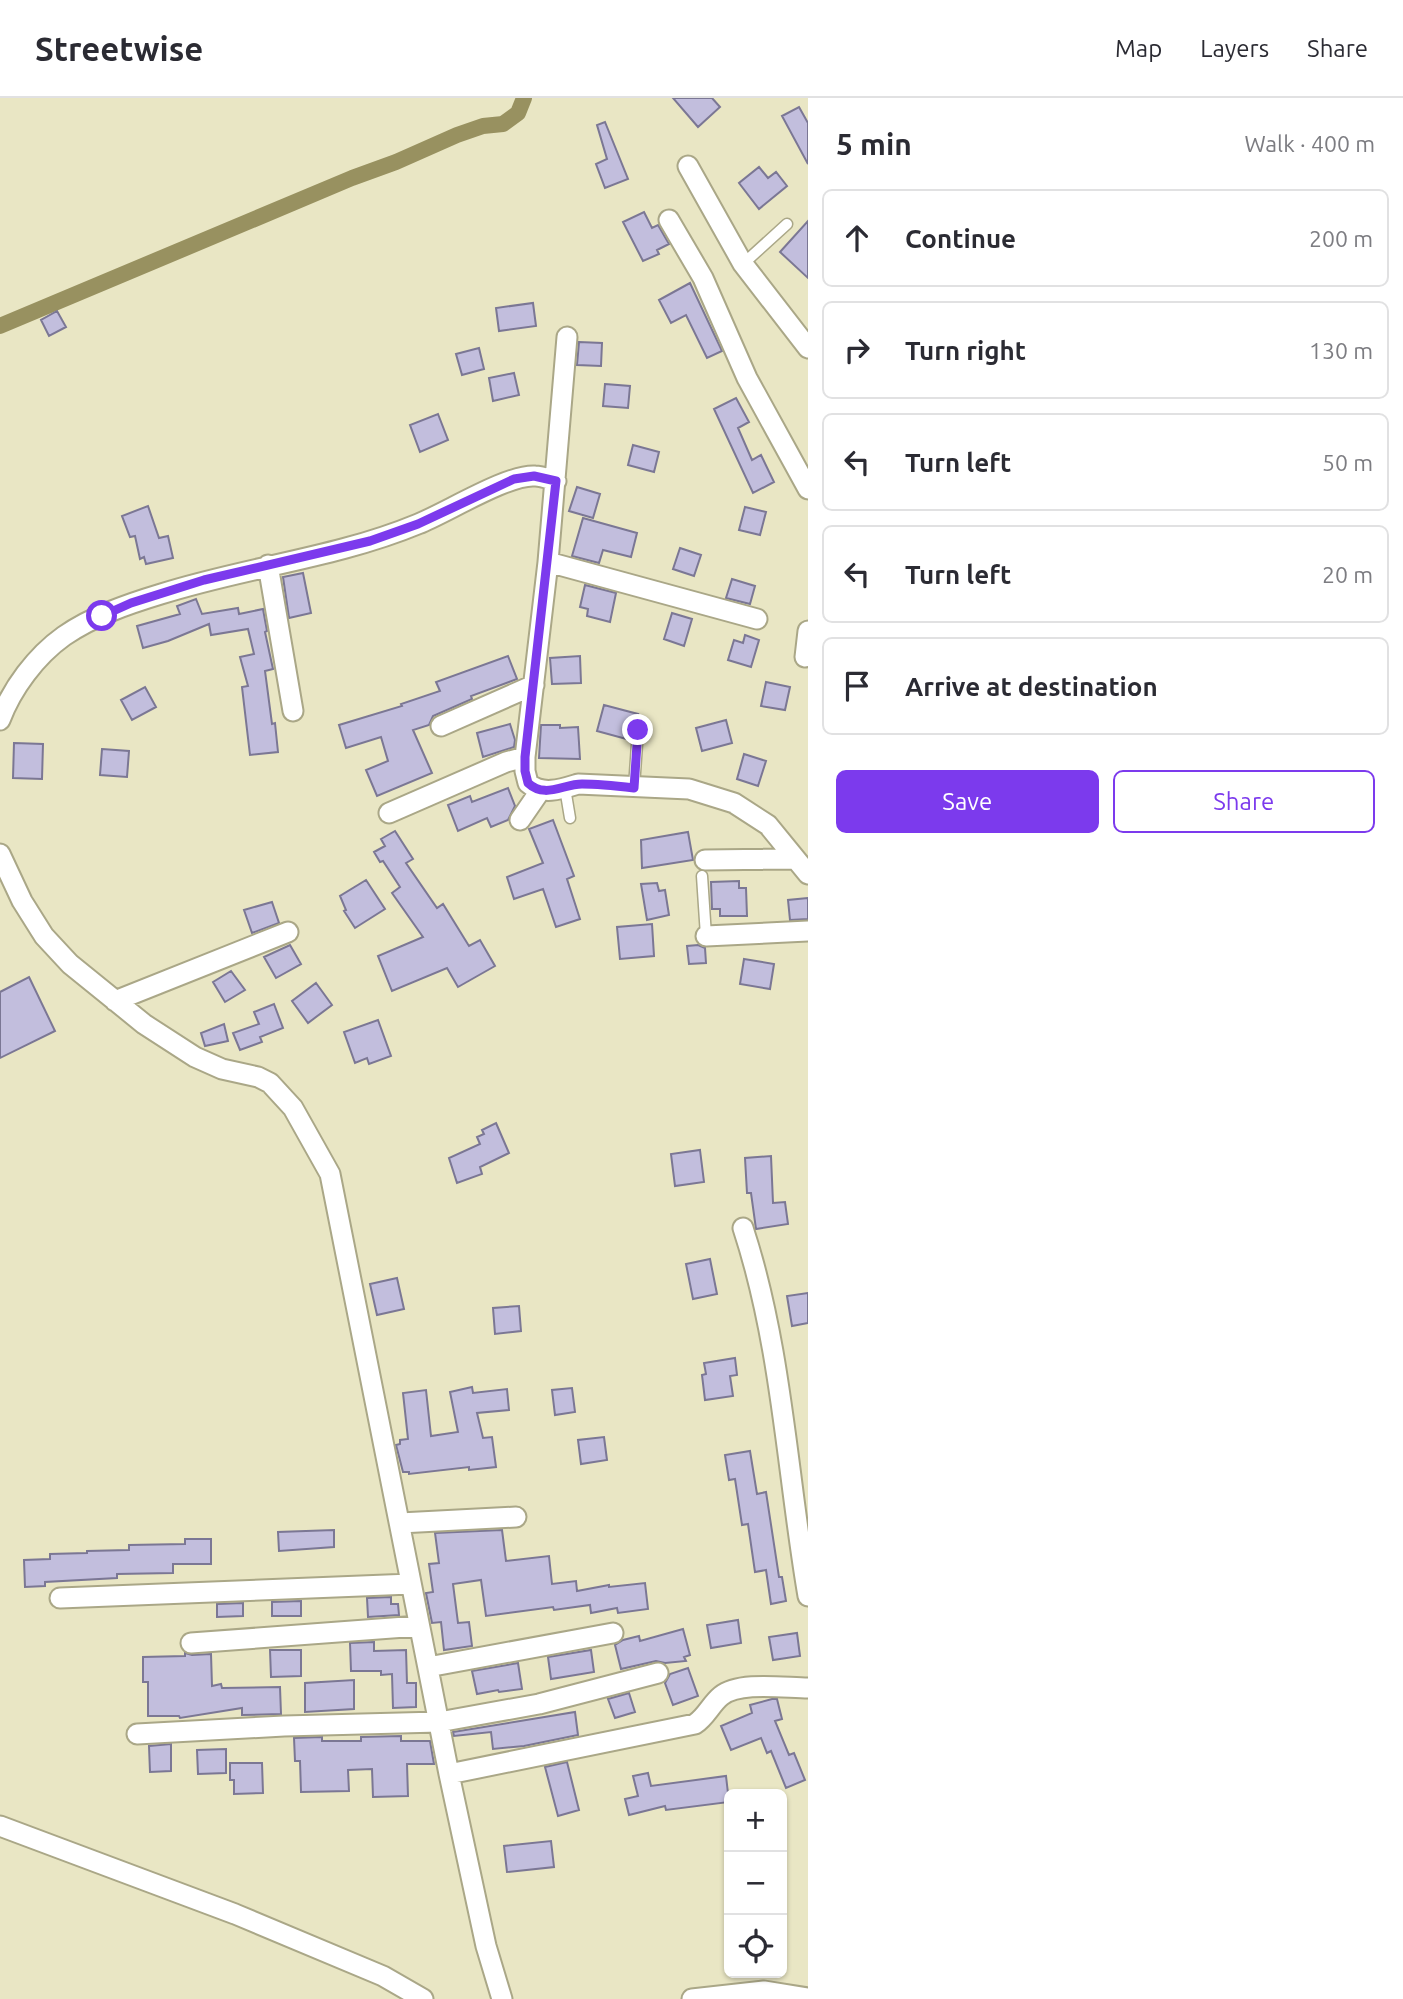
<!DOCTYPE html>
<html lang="en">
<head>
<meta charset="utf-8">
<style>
	:root { --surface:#fff; --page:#f2f2f3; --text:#2b2b33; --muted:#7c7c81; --line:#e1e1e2; --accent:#7c3aed }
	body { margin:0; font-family:Ubuntu,sans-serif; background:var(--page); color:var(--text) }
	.controls { position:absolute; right:21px; bottom:21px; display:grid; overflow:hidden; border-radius:10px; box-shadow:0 2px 5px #0004 }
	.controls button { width:63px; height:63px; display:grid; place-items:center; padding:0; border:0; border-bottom:2px solid var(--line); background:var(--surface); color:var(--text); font:35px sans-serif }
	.stop { position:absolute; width:21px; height:21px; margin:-16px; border:5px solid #7c3aed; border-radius:50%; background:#fff }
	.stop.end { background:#7c3aed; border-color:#fff; box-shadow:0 2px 7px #0008 }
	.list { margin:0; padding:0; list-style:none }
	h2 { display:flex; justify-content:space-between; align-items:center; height:91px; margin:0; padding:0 28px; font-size:30px }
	h2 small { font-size:23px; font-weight:400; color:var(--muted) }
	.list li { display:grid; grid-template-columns:46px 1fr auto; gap:21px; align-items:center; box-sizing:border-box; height:98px; margin:0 14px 14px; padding:0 14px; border:2px solid var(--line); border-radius:10px }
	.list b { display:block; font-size:26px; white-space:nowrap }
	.list em { font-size:23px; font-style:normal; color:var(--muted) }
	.actions { display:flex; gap:14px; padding:21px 28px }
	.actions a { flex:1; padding:16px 0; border:2px solid var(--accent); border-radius:10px; text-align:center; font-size:24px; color:var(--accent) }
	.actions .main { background:var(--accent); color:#fff }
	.icon { flex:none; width:38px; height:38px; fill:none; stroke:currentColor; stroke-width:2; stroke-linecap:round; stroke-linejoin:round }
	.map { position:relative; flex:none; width:808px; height:1901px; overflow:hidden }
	header { display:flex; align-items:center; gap:42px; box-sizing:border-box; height:98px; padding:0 35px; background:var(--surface); border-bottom:2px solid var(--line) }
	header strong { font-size:33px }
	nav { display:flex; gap:38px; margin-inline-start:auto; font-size:24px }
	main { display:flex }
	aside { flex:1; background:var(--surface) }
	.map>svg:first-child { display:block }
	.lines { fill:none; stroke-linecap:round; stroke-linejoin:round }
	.canal { stroke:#989160; stroke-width:16 }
	.building { fill:#c2bedd; stroke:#7b7794; stroke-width:2 }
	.service-casing { stroke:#aaa787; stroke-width:13 }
	.minor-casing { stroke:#aaa787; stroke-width:23 }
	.service { stroke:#fff; stroke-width:10 }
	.minor { stroke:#fff; stroke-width:19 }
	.route { stroke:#7c3aed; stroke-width:9 }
</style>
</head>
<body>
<header>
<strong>Streetwise</strong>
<nav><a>Map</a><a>Layers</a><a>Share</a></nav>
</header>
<main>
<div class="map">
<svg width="808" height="1901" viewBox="0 0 808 1901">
	<rect width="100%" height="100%" fill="#e9e6c4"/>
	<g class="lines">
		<path class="canal" d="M0,228L352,80L396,64L457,37L483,28L503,26L518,15L524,0"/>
	</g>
	<path class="building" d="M673,0H712L720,9L698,29Z
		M799,9L808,25V66L782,18Z
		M605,24L628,81L605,90L596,66L607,61L597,27Z
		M759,69L768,80L776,74L787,88L759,111L739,85Z
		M644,114L652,130L658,127L669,146L657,152L659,156L643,163L623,124Z
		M808,123V180L780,154Z
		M690,185L722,253L707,260L686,217L671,225L659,202Z
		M533,205L536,228L499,233L496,210Z
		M57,213L66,229L49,238L41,222Z
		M579,244L602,245L601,268L577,267Z
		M479,250L484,271L462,277L456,256Z
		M514,275L519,297L493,303L489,280Z
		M605,286L630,288L628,310L603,308Z
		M736,300L749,324L738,330L752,362L761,357L774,384L753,395L714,311Z
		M438,316L448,342L420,354L410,327Z
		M633,347L659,354L654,374L628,367Z
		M577,389L600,396L593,420L569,413Z
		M148,408L159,440L168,438L173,460L146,466L144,459L140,461L135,438L130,439L122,418Z
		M745,409L766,414L760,437L739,432Z
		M583,420L637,435L631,459L603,452L599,465L572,458Z
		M680,450L701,457L694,478L673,471Z
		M303,475L311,515L289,520L283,479Z
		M732,481L755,488L750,506L726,500Z
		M585,487L616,495L610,524L587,518L588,511L580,509Z
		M196,501L202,516L238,510L239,516L263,511L267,533L265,534L273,571L265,573L272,626L275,625L278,654L250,657L242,589L248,588L240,559L254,556L248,531L211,537L209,526L168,543L143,550L137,528L180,516L177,508Z
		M672,515L692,521L684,548L664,541Z
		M745,537L759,542L751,569L728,562L734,542L743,545Z
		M508,558L517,581L471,598L472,601L433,618L429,627L413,632L432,675L377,698L366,672L388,663L381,639L346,650L339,627L402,608L401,606L440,593L436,584Z
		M580,558L581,585L552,586L550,560Z
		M766,584L790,589L785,612L761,608Z
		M145,589L156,609L132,622L121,602Z
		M604,607L638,616L631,631L630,642L597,633Z
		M726,622L732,645L702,653L696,630Z
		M510,626L515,642L514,649L483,659L477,635Z
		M541,627H560V630L578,629L580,661L539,660Z
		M14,645L43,646L42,681L13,680Z
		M102,651L129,653L127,679L100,677Z
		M744,656L766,663L758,688L737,681Z
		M508,690L515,708L508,722L491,729L487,720L458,733L448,707L470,698L472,704Z
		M553,722L574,778L567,781L580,821L556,829L543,791L514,801L507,779L543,765L529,731Z
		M395,733L413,761L406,765L437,810L443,806L469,848L480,842L495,868L458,889L447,870L392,893L378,858L423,839L392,795L400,789L383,763L380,764L374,754L385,748L381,741Z
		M688,734L693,762L642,770L641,742Z
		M366,782L385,811L355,830L344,813L346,812L340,798Z
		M739,783V790H746L747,818H720V811H712L711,784Z
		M657,785L659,793L665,792L669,817L647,822L641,786Z
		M808,800V821L790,822L788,802Z
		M272,804L279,825L252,835L244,812Z
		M652,826L654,858L620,861L617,829Z
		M290,847L301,866L276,880L264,859Z
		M698,847L705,850L706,865L689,866L687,848Z
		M744,861L774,866L770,891L740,886Z
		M231,873L245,892L225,904L213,884Z
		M29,879L55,933L0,960V894Z
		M316,885L332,907L308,925L292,903Z
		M274,906L283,930L260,939L262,944L240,952L233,935L259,926L254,914Z
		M378,922L391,958L369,966L367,960L355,965L344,934Z
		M224,926L228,943L205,948L201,935Z
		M496,1025L509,1055L480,1069L482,1076L457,1085L449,1060L480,1046L477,1039L484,1036L482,1032Z
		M700,1052L704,1084L675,1088L671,1056Z
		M771,1058L773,1105L785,1104L788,1126L756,1131L751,1095H747L745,1060Z
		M710,1161L717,1196L693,1201L686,1166Z
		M397,1180L404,1211L377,1217L370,1186Z
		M808,1195V1225L792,1228L787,1198Z
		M519,1208L521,1233L495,1236L493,1210Z
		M735,1260L737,1277L730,1278L733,1298L705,1302L702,1277L706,1276L704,1265Z
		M472,1289L473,1295L507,1291L509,1312L477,1315L483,1340L492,1339L496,1369L469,1372V1369L409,1376V1374H403L396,1347L400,1346V1342L408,1341L403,1295L426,1292L431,1338L458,1334L450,1294Z
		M572,1290L575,1314L555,1317L552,1292Z
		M604,1339L607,1362L581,1366L578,1342Z
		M750,1353L757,1396L766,1394L779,1479H782L786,1503L771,1506L766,1472L755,1474L748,1426L742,1427L735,1381L729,1382L725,1357Z
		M334,1432V1449L279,1453L278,1434Z
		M502,1432L506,1463L549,1458L552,1486L576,1483L577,1493L609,1487V1489L645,1485L648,1511L618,1515L617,1510L591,1515L590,1507L554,1512L553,1509L486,1518L481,1482L453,1486L458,1525L469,1524L472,1548L444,1552L441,1524L432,1525L426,1495L433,1494L429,1466L439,1465L435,1435Z
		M185,1441H211V1466H173V1475L117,1476V1480L45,1484V1488L25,1489L24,1462L50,1461V1456L87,1455V1453L129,1452V1447L185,1446Z
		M391,1499V1506H398L399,1517L368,1519L367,1500Z
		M301,1503V1518H272V1504Z
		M243,1505V1518L217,1519V1506Z
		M738,1522L741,1545L711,1550L707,1527Z
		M683,1531L690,1557L684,1559L686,1563L665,1565L656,1563L621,1571L615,1547L623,1542L639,1538L640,1543Z
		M797,1535L800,1558L773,1562L769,1539Z
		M374,1544V1553L406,1552L407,1585H416V1609L393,1610L392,1576L381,1577V1573H351L350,1545Z
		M270,1552H301V1578L271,1579Z
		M591,1552L594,1574L551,1581L548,1559Z
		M185,1555L192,1557L211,1556L212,1588L221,1586L222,1590L280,1589L281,1616L242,1617V1610L180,1620L179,1618H148V1584H143V1559L185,1558Z
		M518,1565L522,1591L499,1594L498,1592L477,1596L472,1573Z
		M688,1570L698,1598L673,1607L665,1585L670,1576Z
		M354,1582V1611L305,1614V1585Z
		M629,1595L635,1614L615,1620L608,1601Z
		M772,1601H777L782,1621L775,1623L789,1657L794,1655L805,1682L786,1690L771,1653L767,1655L761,1640L731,1652L721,1628L752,1615L750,1607Z
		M575,1614L578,1637L524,1648L493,1651L491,1634L454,1638L453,1634Z
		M401,1638V1643H430L434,1666H407L408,1698L373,1699L372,1671L348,1672L349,1693L301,1694L300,1663H295L294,1640L322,1639V1643H361V1639Z
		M171,1646V1673L150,1674L149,1648Z
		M226,1651V1675L198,1676L197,1652Z
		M567,1664L579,1712L558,1718L545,1669Z
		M230,1665H262L263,1695L234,1696V1682H230Z
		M648,1675L651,1688L726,1678L729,1704L666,1712L665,1708L629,1717L625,1701L638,1698L633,1678Z
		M551,1743L554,1769L507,1774L504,1748Z"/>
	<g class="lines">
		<defs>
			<path id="service" d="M743,166L787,126
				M634,689L638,632
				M565,690L570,720
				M702,778L706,838"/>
			<path id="minor" d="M688,68L743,166L808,250
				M669,122L703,180L747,280L808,391
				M567,239L548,464L525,659V673L528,685C542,698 562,691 578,686L689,691L734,705L768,727L808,776
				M548,464L757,521
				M268,467L293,613
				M805,559L808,533
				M0,622C12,590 36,558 64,538C93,518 128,506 161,496C246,469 336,460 418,426C446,415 508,376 535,378C542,378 549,381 556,383
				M441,628L534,587
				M389,715L506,664L525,659
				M520,722L540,693
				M0,756L22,803L44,838L70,866L144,926L195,959L222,971L258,979L270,985L293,1010L330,1076L449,1676L486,1848L502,1901
				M705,762L795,761
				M706,838L808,833
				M115,903L288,834
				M743,1130C782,1249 787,1375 808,1498
				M400,1425L516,1419
				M60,1500L411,1486
				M191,1545L419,1528
				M428,1569L613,1535
				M137,1636L284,1628L439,1624L539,1606L658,1575
				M449,1676L695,1626C706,1619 711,1606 721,1598C739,1583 785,1590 808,1590
				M0,1728L235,1816L383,1878L423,1901
				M692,1901L764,1893L808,1900"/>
		</defs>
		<use href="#service" class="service-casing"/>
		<use href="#minor" class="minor-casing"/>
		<use href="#service" class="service"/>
		<use href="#minor" class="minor"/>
	</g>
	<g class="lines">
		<path class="route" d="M102,518L131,505L204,482L370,443L418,426L514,381L534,378L556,383L525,659V673L528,685C545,701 563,686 582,686C599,686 617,688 634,690L638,632"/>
	</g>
</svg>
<div class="controls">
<button>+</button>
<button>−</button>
<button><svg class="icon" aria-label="locate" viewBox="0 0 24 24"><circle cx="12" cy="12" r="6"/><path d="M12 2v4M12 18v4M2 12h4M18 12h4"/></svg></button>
</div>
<div class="stop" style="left:102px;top:518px"></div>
<div class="stop end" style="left:638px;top:632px"></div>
</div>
<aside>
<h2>5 min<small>Walk · 400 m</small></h2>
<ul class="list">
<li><svg class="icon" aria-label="ahead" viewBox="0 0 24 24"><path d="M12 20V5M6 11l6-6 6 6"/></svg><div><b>Continue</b></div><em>200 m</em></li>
<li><svg class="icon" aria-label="right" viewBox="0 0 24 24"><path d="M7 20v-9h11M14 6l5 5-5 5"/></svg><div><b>Turn right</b></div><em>130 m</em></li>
<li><svg class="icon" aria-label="left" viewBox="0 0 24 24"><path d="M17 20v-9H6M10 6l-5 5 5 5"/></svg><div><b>Turn left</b></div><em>50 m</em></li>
<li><svg class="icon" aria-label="left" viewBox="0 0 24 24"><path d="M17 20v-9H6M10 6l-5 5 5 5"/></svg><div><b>Turn left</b></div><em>20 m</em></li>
<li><svg class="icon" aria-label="arrive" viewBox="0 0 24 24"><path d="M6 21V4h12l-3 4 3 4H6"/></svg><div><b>Arrive at destination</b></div></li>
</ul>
<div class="actions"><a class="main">Save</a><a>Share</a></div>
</aside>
</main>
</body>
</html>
